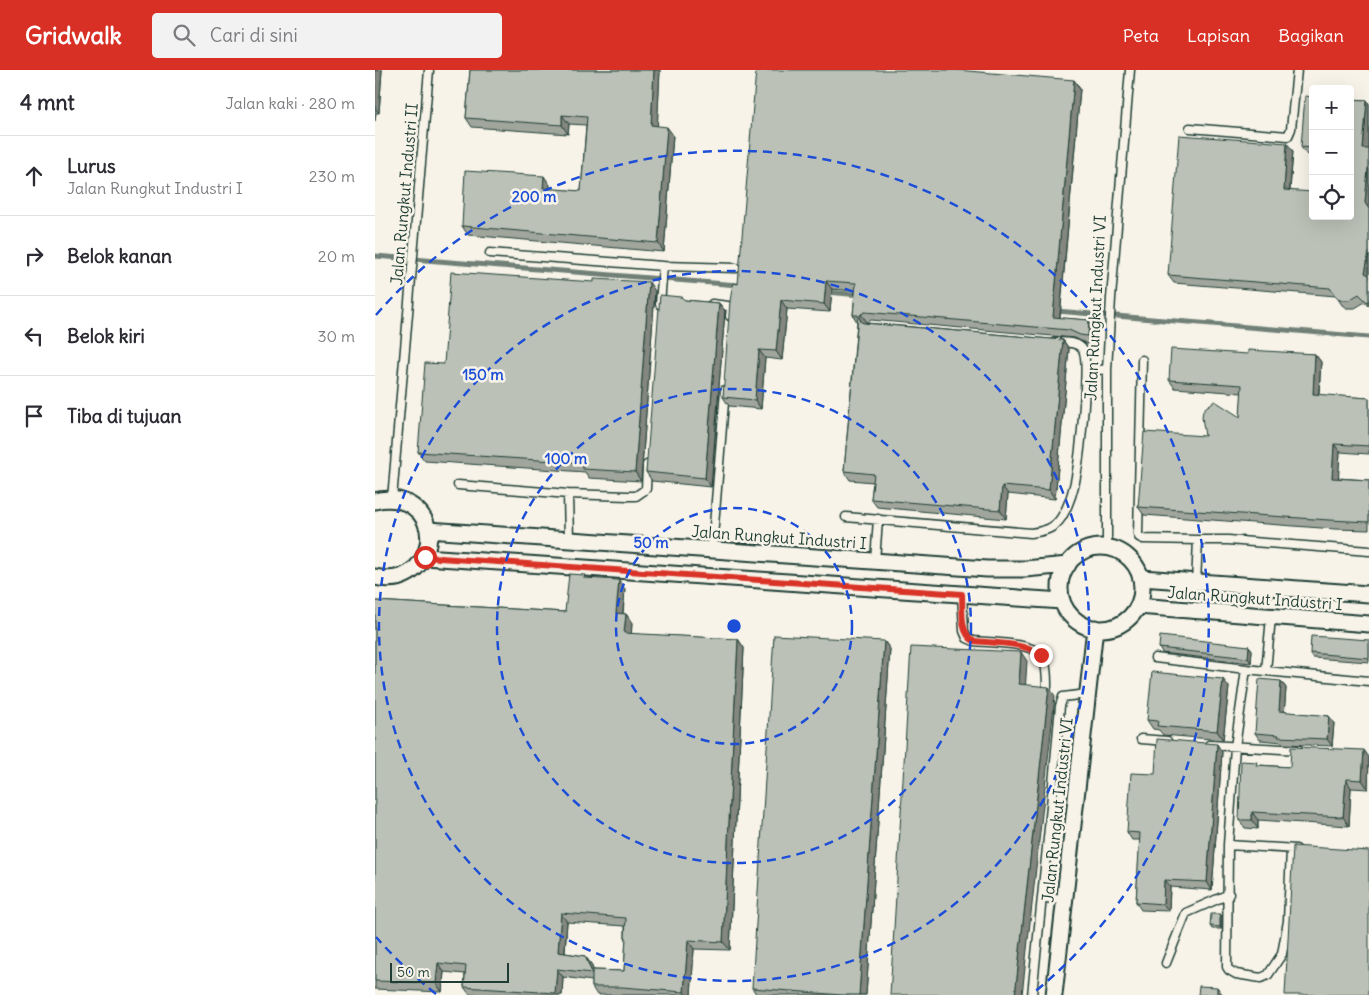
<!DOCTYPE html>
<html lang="id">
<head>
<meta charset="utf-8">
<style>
	:root { --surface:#fff; --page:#f2f2f3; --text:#2b2b33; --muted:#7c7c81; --line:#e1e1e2; --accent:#d93025 }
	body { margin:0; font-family:Delius,sans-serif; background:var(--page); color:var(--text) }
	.controls { position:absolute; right:15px; top:15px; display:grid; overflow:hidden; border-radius:5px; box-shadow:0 5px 20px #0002 }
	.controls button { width:45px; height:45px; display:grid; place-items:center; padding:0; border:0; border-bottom:1px solid var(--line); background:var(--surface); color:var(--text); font:25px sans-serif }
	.scale { position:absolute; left:15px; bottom:12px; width:119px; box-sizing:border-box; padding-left:5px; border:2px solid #1f3d34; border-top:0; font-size:14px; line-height:18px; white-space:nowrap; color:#1f3d34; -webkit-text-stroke:4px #f7f3e8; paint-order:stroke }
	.stop { position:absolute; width:15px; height:15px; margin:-11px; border:4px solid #d93025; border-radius:50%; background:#fff }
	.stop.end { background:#d93025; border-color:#fff; box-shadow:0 1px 5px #0008 }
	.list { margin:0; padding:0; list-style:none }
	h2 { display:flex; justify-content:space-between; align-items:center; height:65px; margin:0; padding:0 20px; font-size:21px }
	h2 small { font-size:16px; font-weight:400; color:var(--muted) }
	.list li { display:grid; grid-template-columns:32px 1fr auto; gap:15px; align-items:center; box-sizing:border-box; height:80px; padding:0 20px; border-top:1px solid var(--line) }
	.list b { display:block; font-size:19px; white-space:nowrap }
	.list p { margin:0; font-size:16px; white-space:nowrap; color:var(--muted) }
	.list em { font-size:16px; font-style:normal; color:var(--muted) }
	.icon { flex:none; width:28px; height:28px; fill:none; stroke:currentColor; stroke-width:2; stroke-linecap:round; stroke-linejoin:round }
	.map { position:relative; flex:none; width:994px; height:925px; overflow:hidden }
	header { display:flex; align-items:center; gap:30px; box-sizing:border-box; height:70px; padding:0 25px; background:var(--accent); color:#fff }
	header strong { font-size:24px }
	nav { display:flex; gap:28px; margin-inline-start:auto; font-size:18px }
	.search { width:350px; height:45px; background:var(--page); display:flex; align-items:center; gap:12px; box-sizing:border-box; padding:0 18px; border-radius:5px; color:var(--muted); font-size:19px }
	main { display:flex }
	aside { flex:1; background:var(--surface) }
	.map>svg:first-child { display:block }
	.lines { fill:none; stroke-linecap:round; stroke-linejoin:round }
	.stream { stroke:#6f8077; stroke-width:5 }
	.lane-casing { stroke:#1f3d34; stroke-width:11 }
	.street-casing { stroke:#1f3d34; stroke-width:19 }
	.lane { stroke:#f7f3e8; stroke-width:8 }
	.street { stroke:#f7f3e8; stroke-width:15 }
	.wall { fill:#a1a69d; stroke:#1f3d34; fill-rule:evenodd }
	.shaded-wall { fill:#83877f; stroke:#1f3d34 }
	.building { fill:#bbc1b6; stroke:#1f3d34 }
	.route { stroke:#d93025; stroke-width:6 }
	.ring { fill:none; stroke:#1d4ed8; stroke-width:2.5; stroke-dasharray:9 6 }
	.labels { text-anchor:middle; stroke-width:5; stroke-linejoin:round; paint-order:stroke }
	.street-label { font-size:16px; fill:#1f3d34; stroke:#f7f3e8 }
	.centre { fill:#1d4ed8; stroke:#f7f3e8; stroke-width:2.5 }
	.ring-label { font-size:15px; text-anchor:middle; font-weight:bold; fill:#1d4ed8; stroke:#f7f3e8; stroke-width:5; stroke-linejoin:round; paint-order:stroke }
</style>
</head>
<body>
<header>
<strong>Gridwalk</strong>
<div class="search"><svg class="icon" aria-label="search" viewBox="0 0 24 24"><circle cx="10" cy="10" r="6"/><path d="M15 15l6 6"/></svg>Cari di sini</div>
<nav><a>Peta</a><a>Lapisan</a><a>Bagikan</a></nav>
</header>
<main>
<aside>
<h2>4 mnt<small>Jalan kaki · 280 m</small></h2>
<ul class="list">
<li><svg class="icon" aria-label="ahead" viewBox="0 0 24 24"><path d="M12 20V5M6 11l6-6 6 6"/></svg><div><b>Lurus</b><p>Jalan Rungkut Industri I</p></div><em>230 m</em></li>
<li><svg class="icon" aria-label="right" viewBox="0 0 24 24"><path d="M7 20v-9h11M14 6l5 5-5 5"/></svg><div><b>Belok kanan</b></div><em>20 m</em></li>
<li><svg class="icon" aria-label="left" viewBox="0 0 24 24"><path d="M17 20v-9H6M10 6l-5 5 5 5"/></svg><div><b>Belok kiri</b></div><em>30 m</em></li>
<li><svg class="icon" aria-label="arrive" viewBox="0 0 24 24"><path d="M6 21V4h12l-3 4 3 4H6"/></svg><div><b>Tiba di tujuan</b></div></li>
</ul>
</aside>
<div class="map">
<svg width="994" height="925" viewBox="0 0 994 925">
	<rect width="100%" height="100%" fill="#f7f3e8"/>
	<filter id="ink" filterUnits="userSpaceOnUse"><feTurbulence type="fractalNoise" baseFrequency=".02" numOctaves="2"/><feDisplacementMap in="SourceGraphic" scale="10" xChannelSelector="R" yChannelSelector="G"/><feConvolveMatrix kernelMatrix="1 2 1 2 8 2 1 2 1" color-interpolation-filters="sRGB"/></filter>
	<g filter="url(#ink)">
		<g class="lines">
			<path class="stream" d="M0,186L363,215
				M452,222L485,225
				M681,241L994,267"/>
			<defs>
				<path id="lane" d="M815,58L913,66L916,59L922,0
					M115,183L288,196L361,198
					M285,234L288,196
					M337,234L353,236L356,238L355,246
					M767,290L763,464L764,467L768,469L823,470
					M712,299L732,300
					M83,415L193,424L253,426H261L271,419L272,395
					M193,424L194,470
					M17,429L54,0
					M471,447L656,463C669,461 679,459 686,448C694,436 700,416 702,401C705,383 715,291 708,280C703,271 689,273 680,272
					M732,478V300L736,228L755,0
					M337,480L350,320
					M500,491L503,449
					M821,513L823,470H853L994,481
					M587,524L589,561L592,568L599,571C615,573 658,572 667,586C672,595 672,607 672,617
					M896,547L891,601L871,599L860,677L853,775L852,897L854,900L861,904L886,908L893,905L907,884L913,851L916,779
					M780,588L871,599
					M891,601L994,611
					M766,669L792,671
					M834,675L924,680
					M674,758L697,760
					M853,775L921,779
					M667,828L689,829
					M791,893L811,843L854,824
					M657,925L674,758L685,636L688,627L712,624"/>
				<path id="street" d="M0,431C7,429 15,429 23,430C76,444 55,521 0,507
					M53,460L612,499H650L693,495
					M685 518a41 41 0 1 1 82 0a41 41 0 1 1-82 0Z
					M50,487L687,531
					M766,508L994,524
					M763,536L994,554
					M679,925L720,558"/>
			</defs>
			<use href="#lane" class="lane-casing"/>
			<use href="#street" class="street-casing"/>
			<use href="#lane" class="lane"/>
			<use href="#street" class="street"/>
		</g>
		<path class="wall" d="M0,0H7L4,43H1L0,51Z
			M95,0H285L282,56L298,65L289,182L93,165L87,156L175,115V119L206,121L211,55L194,54L193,64L97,57L91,48Z
			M699,10L705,19L685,248L714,250L720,259L719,274H712L700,268L496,250L492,253L688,270L694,279L680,429L633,424L631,449L502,437L496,429L498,412L475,410L469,401L482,252L478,245L480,221L457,219L455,242L412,239L407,290L390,288L386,339L354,336L348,327L363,214Z
			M938,27V85H932L926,77Z
			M975,29L992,30L994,34V236L990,232L980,238H971L967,235L961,226L799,213L793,205L918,81L915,121L975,146Z
			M280,221L266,411L214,408L210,402L50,391L43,382L69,294Z
			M310,230L344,233L350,241L336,417L277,411L271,402Z
			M873,284H940L946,292L944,325L994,328V384L965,382L963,408L994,410V460L960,459L769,445L763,437L830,366L865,347L867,323L800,318L794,310Z
			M211,508L250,519L248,544H251L257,553L256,564L363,569L369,578L355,880L319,879L316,925H222L217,917V911L188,907L187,925H95L89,917L90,904L69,902L67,922L0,919V531L190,542ZM192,852L250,856V867L251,869L249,901L218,900L216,894L210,886L190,883Z
			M994,570V592L938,588L935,583Z
			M509,571L515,579L491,925H382L377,918Z
			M874,576L877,580L876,593L787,583L784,578Z
			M906,611L911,618L909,642L954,646L959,653L957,676L908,674L907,672L885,670L880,663Z
			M854,617L848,670L788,665L784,660L778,659L772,650Z
			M847,682L837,820L795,817L794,841L766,840L761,832L765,770H757L752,762L780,704Z
			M994,687L993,719L976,718L974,756L883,750V759L870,758L864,750L884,695L915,697Z
			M847,846V859H837L835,856Z"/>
		<path class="shaded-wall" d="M0,0H7L4,43L0,38Z
			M279,0H285L282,64L276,55Z
			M699,10L705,19L684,256L678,247Z
			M992,30L994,34V87L988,79Z
			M187,45L194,54L193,64L187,55Z
			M292,57L298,65L289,182L283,173Z
			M912,73L918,81L914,128L909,120Z
			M993,98L994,100V139L990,133Z
			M169,106L175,115L174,127L168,118Z
			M994,182V209L990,203Z
			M451,211L457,219L455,242L449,234Z
			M274,212L280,221L266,411L260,402Z
			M406,230L412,239L407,290L401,281Z
			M344,233L350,241L336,417L330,408Z
			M486,244L492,252L490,256L486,252L484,247Z
			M714,250L720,259L719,274L713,266Z
			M688,270L694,279L680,429L674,420Z
			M384,280L390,288L386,339L380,330Z
			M940,284L946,292L943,333L938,324Z
			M959,374L965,382L963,416L957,408Z
			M627,416L633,424L631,449L625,440Z
			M244,510L250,519L247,552L241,543Z
			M251,544L257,553L256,572L249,563Z
			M363,569L369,578L355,880L348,872Z
			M509,571L515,579L491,925H484Z
			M874,576L877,580L876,593L873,588Z
			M646,582L652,591L650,623L644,614Z
			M848,609L854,617L848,670L842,661Z
			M906,611L911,618L909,648L904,641Z
			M674,617L680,626L647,925H640Z
			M954,646L959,653L957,676L952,669Z
			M842,674L847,682L837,820L832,812Z
			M989,680L994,687L993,719L987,710Z
			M971,709L976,718L974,756L968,747Z
			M877,742L883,750V759L877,750Z
			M789,810L795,817L794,841L788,834Z
			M186,843L192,852L189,891L183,882Z
			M845,844L847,846V859L845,857Z
			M313,870L319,879L316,925H311L309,922Z
			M210,886L216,894L223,912L217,903Z
			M63,893L69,902L67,922L61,913Z
			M182,899L188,907L187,925H181L180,923Z
			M842,917L848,925H842Z"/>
		<path class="building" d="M95,0H279L276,55L292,57L283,173L87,156L90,101L169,106L168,118L206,121L212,47L187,45V55L91,48Z
			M381,0H581L699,10L678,247L714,250L713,266L705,265L694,260L490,242L486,244L484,247L486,252L489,253L688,270L674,420L627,416L625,440L496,429L499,404L469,401L483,245H478L481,213L451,211L449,234L406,230L401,281L384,280L380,330L348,327L355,231L358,213L363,214Z
			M930,26L938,27V78L926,77Z
			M975,29L992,30L988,79H994V98H993L990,133L994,139V182L990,203L994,205V232L991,231L984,224L974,230H965L961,227L955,218L793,205L804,65L912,73L909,120L938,122V146H975Z
			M76,202L219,212V209L274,212L260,402L208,399V393L43,382L50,293L69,294Z
			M285,225L306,227L310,230L344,233L330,408L271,402Z
			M796,279L873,284V280L940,284L938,324L994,328V376L959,374L957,408L994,410V452L954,450L763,437L769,362L830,366L827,347L828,341L831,337L840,331L865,347L867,315L794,310Z
			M194,504L210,505L209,508L244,510L241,543L251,544L249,563L363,569L348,872L313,870L309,922L247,917H217V900L249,901L251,867H250L251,848L186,843L183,882L210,886L217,903L182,899L180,923L89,917L91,896L63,893L61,913L0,911V531L190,542Z
			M399,565L509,571L484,925H467L377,918Z
			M785,566L874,576L873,588L784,578Z
			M936,566L994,570V588L935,583Z
			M536,577L646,582L644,614L674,617L640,925H515Z
			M777,602L848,609L842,661L782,656L783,651L772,650Z
			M884,609L906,611L904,641L954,646L952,669L903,667L904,665L880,663Z
			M782,669L842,674L832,812L789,810L788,834L761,832L765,763L752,762L756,703L780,704Z
			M916,677L989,680L987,710L971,709L968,747L877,742V750H864L866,691L882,692L881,695L915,697Z
			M918,776L994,781V925H910Z
			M836,844H845V857L835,856Z
			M824,916L842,917V925H823Z"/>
	</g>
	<g class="lines" filter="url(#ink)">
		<path class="route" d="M50,487L587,524C588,539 584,563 599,571C621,573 646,572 666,585"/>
	</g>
	<g class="ring">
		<circle cx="359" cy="556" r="118"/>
		<circle cx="359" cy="556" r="237"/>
		<circle cx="359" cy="556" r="355"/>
		<path d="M61 924A474 474 0 0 1 1 867M1 245A474 474 0 1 1 657 924"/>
	</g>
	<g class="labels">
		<g class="street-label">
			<text transform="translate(29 124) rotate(-85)" y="6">Jalan Rungkut Industri II</text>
			<text transform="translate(720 238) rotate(-87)" y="6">Jalan Rungkut Industri VI</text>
			<text transform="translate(404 467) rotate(4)" y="6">Jalan Rungkut Industri I</text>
			<text transform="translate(880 528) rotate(4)" y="6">Jalan Rungkut Industri I</text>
			<text transform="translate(682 740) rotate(-84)" y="6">Jalan Rungkut Industri VI</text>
		</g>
	</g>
	<circle cx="359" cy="556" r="8" class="centre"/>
	<g class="ring-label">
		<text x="159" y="132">200 m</text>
		<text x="108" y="310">150 m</text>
		<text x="191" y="394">100 m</text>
		<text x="276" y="478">50 m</text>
	</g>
</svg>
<div class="controls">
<button>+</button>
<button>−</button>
<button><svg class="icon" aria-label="locate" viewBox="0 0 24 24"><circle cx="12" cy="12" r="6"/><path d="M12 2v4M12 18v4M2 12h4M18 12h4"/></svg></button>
</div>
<div class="scale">50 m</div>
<div class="stop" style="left:50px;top:487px"></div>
<div class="stop end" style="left:666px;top:585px"></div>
</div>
</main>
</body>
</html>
